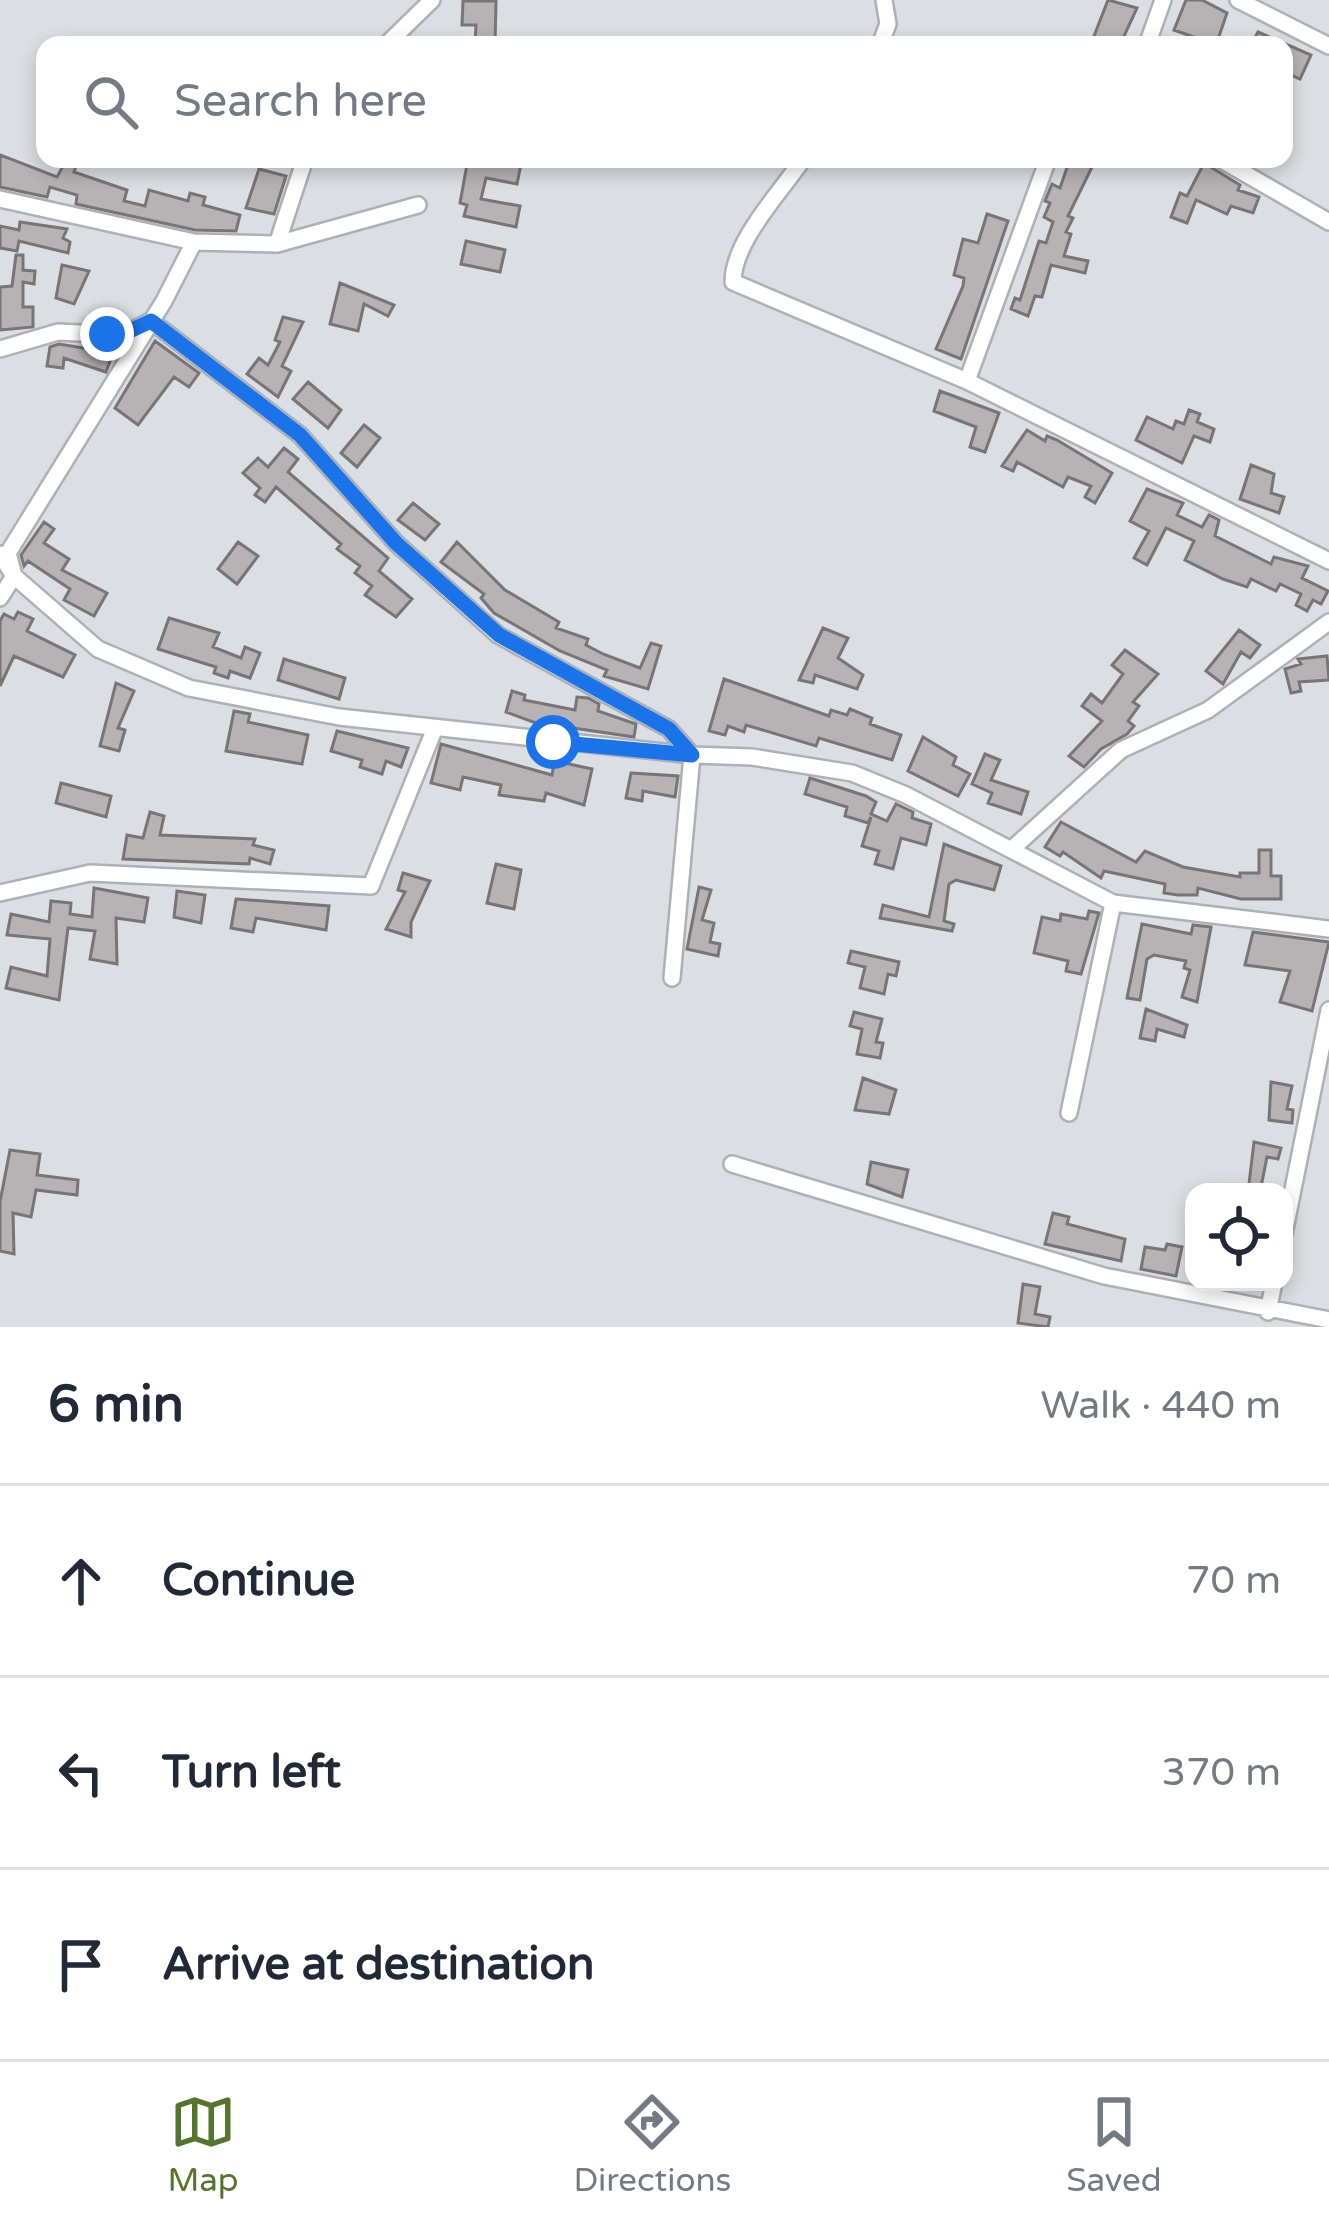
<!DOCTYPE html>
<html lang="en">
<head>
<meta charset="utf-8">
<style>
	:root { --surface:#fff; --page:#f2f2f3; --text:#1f2937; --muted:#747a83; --line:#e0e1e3; --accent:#55752c }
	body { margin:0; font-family:"Varela Round",sans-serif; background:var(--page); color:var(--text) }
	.controls { position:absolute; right:36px; bottom:36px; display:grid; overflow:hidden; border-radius:24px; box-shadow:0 6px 18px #0003 }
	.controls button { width:108px; height:108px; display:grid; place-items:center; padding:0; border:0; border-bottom:3px solid var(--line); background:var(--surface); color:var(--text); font:60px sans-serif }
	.stop { position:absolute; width:36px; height:36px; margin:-27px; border:9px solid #1a73e8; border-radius:50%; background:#fff }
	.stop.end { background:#1a73e8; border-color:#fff; box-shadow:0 3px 12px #0008 }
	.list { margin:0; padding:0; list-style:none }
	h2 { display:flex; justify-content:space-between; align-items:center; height:156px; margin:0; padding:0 48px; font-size:51px }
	h2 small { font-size:39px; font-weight:400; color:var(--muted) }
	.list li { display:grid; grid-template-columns:78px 1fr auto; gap:36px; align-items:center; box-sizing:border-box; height:192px; padding:0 48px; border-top:3px solid var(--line) }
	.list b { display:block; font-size:45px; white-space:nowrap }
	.list em { font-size:39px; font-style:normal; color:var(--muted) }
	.icon { flex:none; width:66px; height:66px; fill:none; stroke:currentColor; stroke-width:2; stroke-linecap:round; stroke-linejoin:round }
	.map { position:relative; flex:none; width:1329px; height:1327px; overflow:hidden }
	.search { position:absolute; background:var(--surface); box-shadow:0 6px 18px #0003; left:36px; right:36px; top:36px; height:132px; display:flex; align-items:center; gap:30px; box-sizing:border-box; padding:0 42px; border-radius:24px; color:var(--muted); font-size:45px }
	.sheet { height:732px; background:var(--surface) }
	nav { display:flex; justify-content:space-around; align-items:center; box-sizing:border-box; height:168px; border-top:3px solid var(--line); background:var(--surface); font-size:33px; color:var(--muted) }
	nav a { display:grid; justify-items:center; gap:6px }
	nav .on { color:var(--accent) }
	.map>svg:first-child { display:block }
	.building { fill:#b7b2b4; stroke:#797475; stroke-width:3 }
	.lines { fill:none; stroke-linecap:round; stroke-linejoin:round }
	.minor-casing { stroke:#adb0b4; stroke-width:20 }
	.minor { stroke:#fff; stroke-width:15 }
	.route { stroke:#1a73e8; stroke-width:15 }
</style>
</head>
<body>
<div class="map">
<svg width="1329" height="1327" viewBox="0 0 1329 1327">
	<rect width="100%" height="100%" fill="#dbdee2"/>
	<path class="building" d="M1108,0L1137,8L1120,45L1094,36Z
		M1186,0H1202L1227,13L1216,45L1174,30Z
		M463,1H496L495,45H475L476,25H462Z
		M1258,32L1311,55L1300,79L1284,72V45H1251Z
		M0,155L57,177L67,159L77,163L74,172L127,190L124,201L145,206L149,190L188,201L190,193L205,197L203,205L240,215L236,231L195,230L76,204L77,195L50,187L47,197L0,187Z
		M468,159H522L517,184L486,178L481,199L520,206L516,227L464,216L467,205L460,203Z
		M1070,159L1092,167L1068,216L1073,218L1066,232L1071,234L1064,256L1088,261L1085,273L1051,265L1042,297L1035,296L1028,316L1011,309L1015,298L1020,300L1039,241L1046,243L1053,222L1044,217L1050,203L1045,201L1052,184L1060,188Z
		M1204,163L1240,185L1238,190L1259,197L1253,213L1231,206L1227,214L1196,200L1187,223L1171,217L1180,193L1187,196Z
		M259,169L286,176L274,214L246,208Z
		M987,214L1008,221L961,359L936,349L963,286L964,278L954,275L963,239L978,243Z
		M20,222L67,229L63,238L70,242L68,253L19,241L17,251L0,248V226L19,230Z
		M466,241L505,250L500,272L461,264Z
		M16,255H23V270L35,271L34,284L23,282V307H33V327L0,330V287L12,286Z
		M62,265L89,271L74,304L56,298Z
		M340,283L394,305L388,316L364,304L358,331L330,324Z
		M283,317L303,322L282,366L291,371L278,397L247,374L259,358L268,365L280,342L275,340Z
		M155,341L199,373L189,387L174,377L138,425L115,408Z
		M59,344L83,348H115L106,372L64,358L63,368L47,366L50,347Z
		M308,382L341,410L328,428L293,399Z
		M940,391L999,413L985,452L970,447L976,427L934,411Z
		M1189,410L1200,414L1197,422L1214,429L1210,442L1194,436L1182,463L1136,440L1147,417L1173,429L1176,421L1184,424Z
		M364,425L380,438L357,467L341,453Z
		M1027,430L1045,441L1047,436L1057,440L1112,473L1095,503L1085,497L1091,486L1068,477L1063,487L1017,462L1013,471L1002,466Z
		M284,448L298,459L288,472L388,558L379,571L412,599L396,617L365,595L372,586L355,573L360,566L337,549L341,544L276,487L265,502L255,495L260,488L243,473L258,458L268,467Z
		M1251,465L1274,474L1271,493L1284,497L1279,513L1240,499Z
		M1147,489L1183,503L1177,515L1202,527L1209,515L1219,520L1215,536L1271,564L1274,557L1308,566L1302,578L1328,591L1321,604L1313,600L1307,611L1296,605L1301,594L1280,584L1276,591L1251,579L1247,587L1223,579L1185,560L1194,541L1166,528L1147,565L1134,558L1149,531L1130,521Z
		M413,503L439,524L425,540L398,520Z
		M44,522L54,529L44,543L69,559L62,570L107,593L94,616L64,600L70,589L28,561L24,566L21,555Z
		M238,542L258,556L237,584L218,569Z
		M457,542L505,590L559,622L556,628L588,639L586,645L603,654L640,668L651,643L661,646L648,689L604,676L607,670L560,651L494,613L481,598L484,594L441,562Z
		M18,612L33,619L27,631L75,655L63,677L14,656L0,686V621L4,614L14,619Z
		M169,618L219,633L213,647L241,658L245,647L260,653L250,678L230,671L228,678L214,673L216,667L158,649Z
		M823,628L848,638L838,658L863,675L857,689L815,675L813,683L799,680Z
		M1239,630L1260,645L1250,658L1241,652L1223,684L1206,671Z
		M1125,650L1158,674L1133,702L1139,706L1128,721L1134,726L1127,734L1101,749L1084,767L1069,756L1102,721L1082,706L1091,694L1102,703L1123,674L1112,665Z
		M1327,656L1329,680L1299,682L1301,691L1291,693L1285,669L1301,664L1298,659Z
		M284,659L345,678L339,699L278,680Z
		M724,679L829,716L831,710L847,715L850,709L872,718L870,724L901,735L892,760L819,738L816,746L746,725L744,732L728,726L725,735L709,731Z
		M116,683L134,691L118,728L125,730L119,751L100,746Z
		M512,691L525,695L524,700L575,710L577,697L588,698L599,704L598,711L636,724L634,737L533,722L506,712Z
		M234,711L250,714L248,722L308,735L302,764L226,751Z
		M337,731L408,748L401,767L386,761L382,774L360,767L362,760L331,751Z
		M923,737L956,757L953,765L970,774L958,796L908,771Z
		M441,744L552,775L555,756L569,758V764L592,769L584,805L546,793L544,801L499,795L501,785L463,777L460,790L431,783Z
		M985,754L1000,760L991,780L1028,792L1021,814L988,803L992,793L972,784Z
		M631,773L678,776L675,797L643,791L642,801L626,798Z
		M810,778L866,796L876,802L871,814L887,821L896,804L913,812L912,818L931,824L926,845L901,838L893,869L875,864L879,851L862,846L871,817L868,823L845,816L847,807L805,794Z
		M61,783L111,796L106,817L56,803Z
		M150,812L164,816L160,835L255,839L253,845L274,850L270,864L250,858L249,864L123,859L127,835L143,838Z
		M1061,822L1136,862L1145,851L1183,867L1240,877V873H1259V850H1271V876H1281V899H1241L1198,888L1197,895H1178L1164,893L1165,884L1104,871L1101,878L1063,852L1060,856L1045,847Z
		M944,844L1001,866L994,890L956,880L949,884L944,921L954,924L952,931L880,918L883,905L929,917Z
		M496,864L521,870L514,909L487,903Z
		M403,873L430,881L411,922V937L386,929L405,892L398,890Z
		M699,887L711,890L702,920L714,923L710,942L720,944L718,956L687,949Z
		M94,888L148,898L144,922L116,918L117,964L90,959L95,931L68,928L59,1000L6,988L11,967L47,976L50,939L7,935L11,914L49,922L51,901L71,903L70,914L92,917Z
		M177,891L205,895L201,923L174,917Z
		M236,899L329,906L326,930L256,918L253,932L231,928Z
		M1089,911L1099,913L1081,974L1066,971L1068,961L1034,953L1042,917L1060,921L1061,914L1087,919Z
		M1142,924L1191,934L1193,925L1211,927L1197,1002L1182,997L1190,970L1184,968L1186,961L1154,955L1147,959L1140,1000L1127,998Z
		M1253,932L1329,942L1312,1011L1280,1002L1290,971L1245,965Z
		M851,951L899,962L896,976L888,974L884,994L860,988L865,967L848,963Z
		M1146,1009L1187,1025L1184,1037L1157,1029L1155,1041L1140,1038Z
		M854,1012L882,1019L876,1042L883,1043L880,1058L857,1054L862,1029L850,1026Z
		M863,1078L896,1090L889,1114L855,1110Z
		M1271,1082L1292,1086L1287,1109L1293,1110L1292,1123L1269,1120Z
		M1254,1142L1281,1148L1278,1159L1267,1157L1260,1192H1248Z
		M10,1150L40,1154L37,1175L78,1180L77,1195L36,1190L31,1217L13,1213L14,1254L0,1251V1202Z
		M871,1162L908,1170L902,1197L867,1184Z
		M1053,1213L1069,1217L1067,1224L1125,1239L1121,1261L1045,1244Z
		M1167,1244L1182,1247L1176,1276L1141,1269L1145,1247L1165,1250Z
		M1023,1284L1040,1287L1035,1314L1050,1317L1048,1327L1018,1323Z"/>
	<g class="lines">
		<defs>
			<path id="minor" d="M1238,0L1329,46
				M386,45L432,0
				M880,45L888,24L884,0
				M1147,45L1163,0
				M803,159C781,192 733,241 733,282L967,381L1329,561
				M1220,159L1329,222
				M0,199L194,242L277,244L418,205
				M277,244L305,159
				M151,321L300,435L396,543L498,635L669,729L692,755L752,757L852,773L906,795L1113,903L1329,929
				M0,349L58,332L123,335L148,322
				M967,381L1048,159
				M0,554L14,576L98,649L189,688L339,717L692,755L672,978
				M0,598L14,576L8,553L164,301L194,242
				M1013,848L1121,750L1208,710L1329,622
				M0,893L90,873L371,886L435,728
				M1069,1113L1113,903
				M732,1164L1104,1276L1329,1320
				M1284,1234L1329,1010
				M1268,1312L1274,1282"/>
		</defs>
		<use href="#minor" class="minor-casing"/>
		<use href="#minor" class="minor"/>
	</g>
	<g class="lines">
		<path class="route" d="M107,334H123L151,321L300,435L396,543L499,635L669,729L692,755L553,742"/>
	</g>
</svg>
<div class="controls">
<button><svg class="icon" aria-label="locate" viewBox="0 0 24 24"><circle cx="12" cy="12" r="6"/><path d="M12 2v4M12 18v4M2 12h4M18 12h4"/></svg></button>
</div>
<div class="stop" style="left:553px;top:742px"></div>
<div class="stop end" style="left:107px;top:334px"></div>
<div class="search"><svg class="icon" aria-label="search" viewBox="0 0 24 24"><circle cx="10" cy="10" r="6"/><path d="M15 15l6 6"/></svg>Search here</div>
</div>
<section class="sheet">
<h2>6 min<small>Walk · 440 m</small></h2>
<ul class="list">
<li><svg class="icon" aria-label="ahead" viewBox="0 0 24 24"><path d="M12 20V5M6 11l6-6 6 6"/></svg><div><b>Continue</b></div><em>70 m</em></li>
<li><svg class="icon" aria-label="left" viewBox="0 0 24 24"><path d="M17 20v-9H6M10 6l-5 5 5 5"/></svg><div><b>Turn left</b></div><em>370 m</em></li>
<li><svg class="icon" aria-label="arrive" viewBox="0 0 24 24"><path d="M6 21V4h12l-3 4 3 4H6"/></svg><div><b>Arrive at destination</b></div></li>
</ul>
</section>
<nav>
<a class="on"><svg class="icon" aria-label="map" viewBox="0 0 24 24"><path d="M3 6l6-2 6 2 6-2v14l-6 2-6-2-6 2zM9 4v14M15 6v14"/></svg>Map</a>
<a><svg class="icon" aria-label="directions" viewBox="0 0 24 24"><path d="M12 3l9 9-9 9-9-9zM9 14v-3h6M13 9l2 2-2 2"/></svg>Directions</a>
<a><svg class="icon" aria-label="saved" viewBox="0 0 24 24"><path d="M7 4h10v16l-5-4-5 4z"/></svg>Saved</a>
</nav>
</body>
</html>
